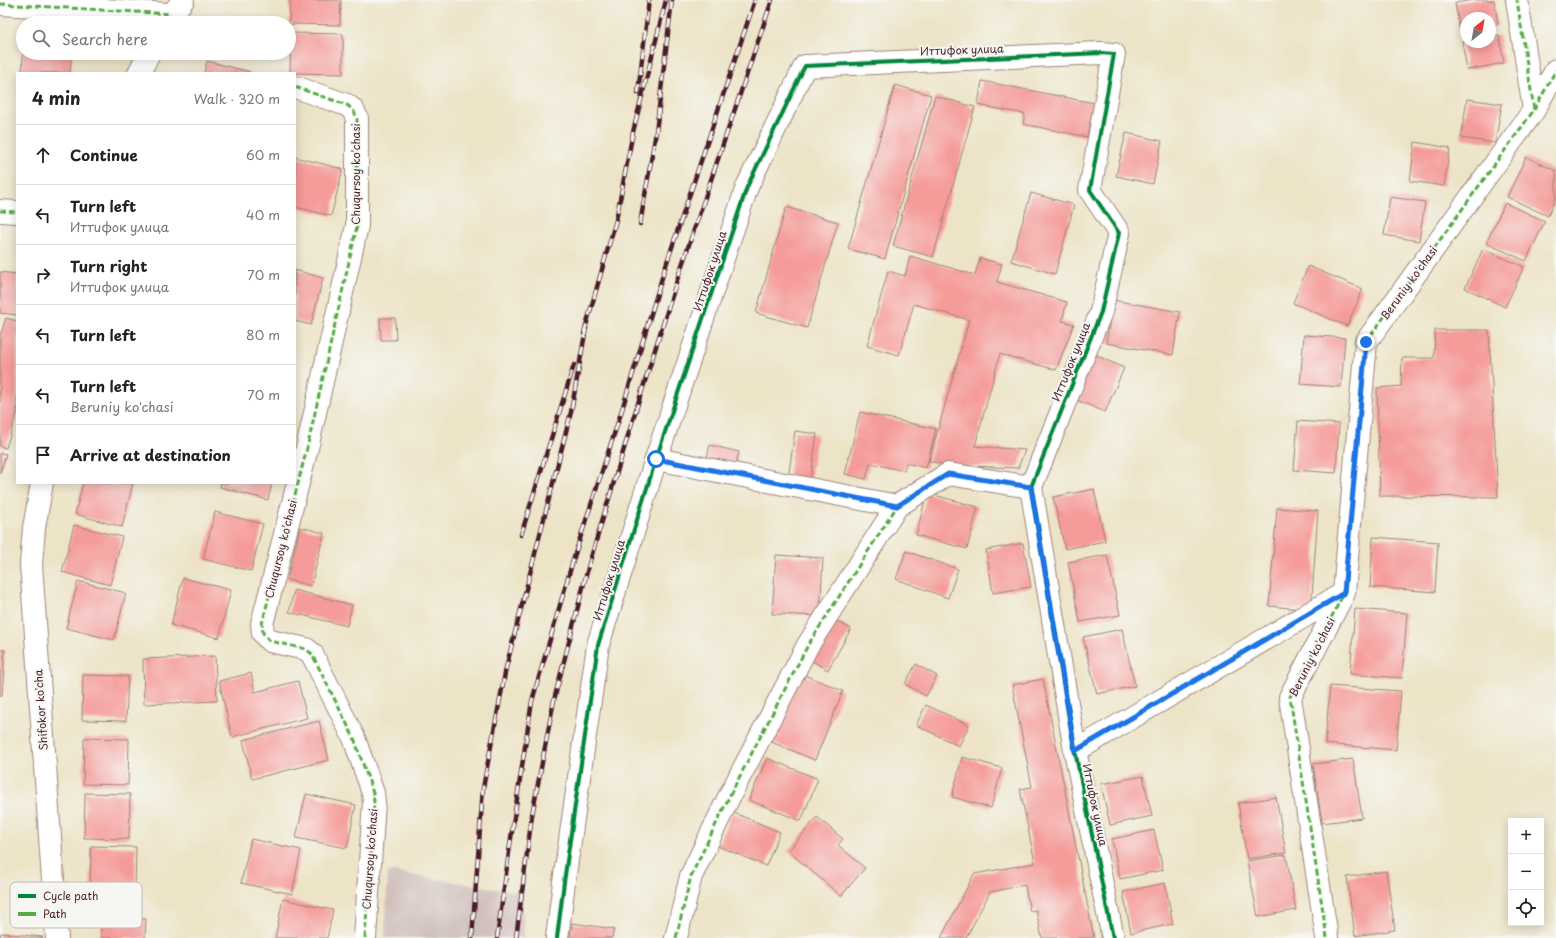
<!DOCTYPE html>
<html lang="en">
<head>
<meta charset="utf-8">
<style>
	:root { --surface:#fff; --page:#f2f2f2; --text:#222; --muted:#767676; --line:#e0e0e0 }
	body { margin:0; font-family:"Playpen Sans",sans-serif; background:var(--page); color:var(--text) }
	.controls { position:absolute; right:12px; bottom:12px; display:grid; overflow:hidden; border-radius:0px; box-shadow:0 2px 10px #0003 }
	.controls button { width:36px; height:36px; display:grid; place-items:center; padding:0; border:0; border-bottom:1px solid var(--line); background:var(--surface); color:var(--text); font:20px sans-serif }
	.compass { position:absolute; left:1460px; top:12px; width:36px; height:36px; border-radius:50%; background:var(--surface); box-shadow:0 2px 10px #0003; rotate:31deg }
	.stop { position:absolute; width:12px; height:12px; margin:-9px; border:3px solid #1a73e8; border-radius:50%; background:#fff }
	.stop.end { background:#1a73e8; border-color:#fff; box-shadow:0 1px 4px #0008 }
	.list { margin:0; padding:0; list-style:none }
	h2 { display:flex; justify-content:space-between; align-items:center; height:52px; margin:0; padding:0 16px; font-size:17px }
	h2 small { font-size:13px; font-weight:400; color:var(--muted) }
	.list li { display:grid; grid-template-columns:26px 1fr auto; gap:12px; align-items:center; box-sizing:border-box; height:60px; padding:0 16px; border-top:1px solid var(--line) }
	.list b { display:block; font-size:15px; white-space:nowrap }
	.list p { margin:0; font-size:13px; white-space:nowrap; color:var(--muted) }
	.list em { font-size:13px; font-style:normal; color:var(--muted) }
	.icon { flex:none; width:22px; height:22px; fill:none; stroke:currentColor; stroke-width:2; stroke-linecap:round; stroke-linejoin:round }
	.map { position:relative; flex:none; width:1556px; height:938px; overflow:hidden }
	.search { position:absolute; background:var(--surface); box-shadow:0 2px 10px #0003; left:16px; top:16px; width:280px; height:44px; display:flex; align-items:center; gap:10px; box-sizing:border-box; padding:0 14px; border-radius:22px; color:var(--muted); font-size:15px }
	.panel { position:absolute; background:var(--surface); box-shadow:0 2px 10px #0003; left:16px; top:72px; width:280px; height:412px; border-radius:0px }
	.map>svg:first-child { display:block }
	.industrial { fill:#d0c0bc }
	.building { fill:#f59b9a }
	.lines { fill:none; stroke-linecap:round; stroke-linejoin:round }
	.minor-casing { stroke:#9c8279; stroke-width:24 }
	.tertiary-casing { stroke:#9c8279; stroke-width:24 }
	.minor { stroke:#fff; stroke-width:22 }
	.tertiary { stroke:#fff; stroke-width:22 }
	.rail-casing { stroke:#4a1f2b; stroke-width:4.5 }
	.rail { stroke:#f6f6f2; stroke-width:3; stroke-dasharray:9; stroke-linecap:butt }
	.quiet { stroke:#57aa44; stroke-width:3; stroke-dasharray:6 3; stroke-linecap:butt }
	.cycleway-casing { stroke:#f6f6f2; stroke-width:6 }
	.cycleway { stroke:#00873e; stroke-width:4 }
	.route { stroke:#1a73e8; stroke-width:5 }
	.labels { text-anchor:middle; stroke-width:4; stroke-linejoin:round; paint-order:stroke }
	.street-label { font-size:11px; fill:#4a1f2b; stroke:#f6f6f2 }
	.key { fill:#f6f6f2; stroke:#c2b6b6; stroke-width:1 }
	.key-label { font-size:11px; fill:#4a1f2b }
</style>
</head>
<body>
<div class="map">
<svg width="1556" height="938" viewBox="0 0 1556 938">
	<rect width="100%" height="100%" fill="#f6f6f2"/>
	<filter id="ink" filterUnits="userSpaceOnUse"><feTurbulence type="fractalNoise" baseFrequency=".025" numOctaves="2"/><feDisplacementMap in="SourceGraphic" scale="8" xChannelSelector="R" yChannelSelector="G"/><feConvolveMatrix kernelMatrix="1 2 1 2 8 2 1 2 1" color-interpolation-filters="sRGB"/></filter>
	<filter id="wash" filterUnits="userSpaceOnUse"><feTurbulence type="fractalNoise" baseFrequency=".012" numOctaves="4" result="noise"/><feDisplacementMap in="SourceGraphic" scale="16" xChannelSelector="R" yChannelSelector="G"/><feGaussianBlur stdDeviation="0.9" result="paint"/><feColorMatrix in="noise" values="0 0 0 0 0 0 0 0 0 0 0 0 0 0 0 0 0 1.4 0 .05"/><feComposite in="paint" operator="in"/></filter>
	<g filter="url(#wash)">
		<rect width="100%" height="100%" fill="#ede4c7"/>
		<path class="industrial" d="M388,871L522,893L524,938H385Z"/>
		<g id="blocks">
			<path class="building" d="M290,0H341L340,25L289,24Z
				M1474,0H1494L1498,25L1490,26V18H1466V30L1460,31L1455,3Z
				M291,33L343,34V74L290,73Z
				M1499,35L1504,63L1467,70L1462,41L1490,42V37Z
				M23,53H72L70,73H22Z
				M207,61L250,72V73H204Z
				M982,81L1094,103L1087,137L1023,124L1025,114L978,105Z
				M895,85L931,95L885,259L848,249Z
				M935,96L975,107L933,257L893,246Z
				M1467,99L1502,104L1495,143L1461,138Z
				M1126,133L1162,141L1153,184L1116,176Z
				M1415,142L1450,148L1444,186L1410,181Z
				M295,157L343,169L331,216L295,207Z
				M1526,157L1556,171V198L1548,216L1507,197Z
				M1031,193L1074,205L1055,274L1011,261Z
				M1390,197L1425,202L1419,241L1384,235Z
				M1505,203L1545,221L1526,261L1486,243Z
				M786,207L838,222L807,328L756,313Z
				M1483,249L1524,267L1505,307L1465,288Z
				M910,256L975,275L980,258L1002,264L997,282L1067,302L1062,321L1074,324L1056,370L1000,354L975,446L1025,450L1018,468L946,465L929,461L969,320L914,304L899,355L867,346L888,271L905,276Z
				M1308,266L1363,289L1347,326L1293,303Z
				M295,270L323,278L311,325L295,321Z
				M0,272L17,274V315L0,313Z
				M1113,300L1180,312L1173,355L1106,343Z
				M6,318L17,321V413L6,448L0,446V336Z
				M380,318H395L396,340H381Z
				M1435,330H1489L1498,497L1380,496L1377,388L1401,386L1402,358H1434Z
				M1304,335L1345,338L1341,387L1300,384Z
				M1093,354L1124,368L1105,412L1074,399Z
				M860,412L936,429L926,468L906,463L904,471L870,463L866,479L845,474Z
				M1298,421L1339,424L1336,473L1294,470Z
				M795,431L817,434L810,483L788,479Z
				M710,445L739,452L735,468L706,461Z
				M0,453L6,454L0,473Z
				M83,483H133L122,527L75,514Z
				M221,483H272L268,500L220,487Z
				M1094,489L1105,541L1065,549L1053,497Z
				M927,493L978,507L967,549L916,535Z
				M1277,508L1318,511L1311,610L1269,606Z
				M215,512L263,524L251,571L203,559Z
				M74,525L122,537L110,585L62,572Z
				M300,527L324,533L311,586L287,580Z
				M1373,537L1438,542L1435,592L1370,587Z
				M1023,543L1031,587L993,593L986,550Z
				M906,551L958,569L948,598L896,579Z
				M776,555L823,558L820,616L772,614Z
				M1107,555L1120,615L1080,622L1068,562Z
				M183,578L231,590L219,638L171,625Z
				M78,581L126,593L114,640L66,628Z
				M294,590L352,605L347,626L289,612Z
				M1355,609L1407,613L1402,678L1350,674Z
				M830,617L851,629L828,670L807,658Z
				M1122,629L1135,686L1097,694L1083,637Z
				M0,650H5L2,696H0Z
				M215,656L217,701L144,704L143,659Z
				M916,664L937,676L926,696L905,684Z
				M798,672L843,691L815,760L769,741Z
				M251,673L255,692L298,681L307,718L232,737L219,681Z
				M83,675L128,676L126,721L82,720Z
				M1043,679L1094,938H1042L1036,910L1030,911L1025,885L990,892L966,938H941L974,874L1035,863L1020,789L1032,787L1012,685Z
				M1330,686L1401,691L1396,750L1325,744Z
				M926,705L969,725L959,746L916,725Z
				M319,721L329,760L252,779L243,740Z
				M84,738L129,739L128,785L83,784Z
				M962,757L1002,768L991,808L952,797Z
				M767,758L818,779L801,821L749,800Z
				M1353,759L1362,818L1322,823L1313,764Z
				M1143,776L1152,816L1110,825L1101,784Z
				M85,793L130,794L129,839L84,838Z
				M306,794L356,805L347,848L296,838Z
				M1276,797L1286,853L1247,859L1238,803Z
				M732,812L780,832L766,866L718,846Z
				M817,817L843,839L838,845L865,868L841,896L788,851Z
				M1154,830L1163,870L1120,879L1112,839Z
				M251,839L301,850L292,894L241,883Z
				M91,846L136,847L135,893L90,891Z
				M1286,855L1296,910L1258,917L1247,861Z
				M1386,871L1395,930L1355,936L1347,877Z
				M1165,883L1173,924L1131,933L1123,892Z
				M283,899L333,910L327,938H275Z
				M101,918L146,919L145,938H101Z
				M572,923L614,929L612,938H570Z
				M1,933L43,937V938H0Z"/>
		</g>
	</g>
	<g filter="url(#ink)">
		<use href="#blocks" fill-opacity="0" stroke="#9c8279" stroke-width="1"/>
		<g class="lines">
			<defs>
				<path id="minor" d="M0,4L171,14
					M295,87L347,105L353,110L357,118V226L308,444L262,624L263,633L270,641L306,649L312,654L354,738L373,793L374,802L365,938
					M1534,110L1556,70
					M0,211L17,212
					M656,459L897,506
					M1075,751L1344,593
					M557,938L564,882L598,645L656,459L747,187L805,66L1101,53L1114,54L1090,190L1119,233L1101,312L1031,487L1075,751L1113,938
					M676,938L691,876L730,795L808,645L897,506L948,474L1031,487
					M1327,938L1290,697L1344,593L1366,342L1534,110L1517,0"/>
				<path id="tertiary" d="M166,23L183,0
					M139,73L149,53
					M42,483L34,528L31,564L57,938"/>
			</defs>
			<use href="#minor" class="minor-casing"/>
			<use href="#tertiary" class="tertiary-casing"/>
			<use href="#minor" class="minor"/>
			<use href="#tertiary" class="tertiary"/>
			<defs>
				<path id="rail" d="M638,93L649,0
					M640,224L656,132L672,0
					M584,333L616,220L633,132L666,0
					M521,535L574,365
					M472,938L483,788L506,668L571,412L586,328
					M497,938L511,838L532,701L574,557L620,416L664,271L755,0
					M516,938L532,815L554,700L589,564L634,416L678,277L772,0"/>
			</defs>
			<use href="#rail" class="rail-casing"/>
			<use href="#rail" class="rail"/>
			<path class="quiet" d="M0,4L171,14
				M295,87L347,105L353,110L357,118V226L308,444L262,624L263,633L270,641L306,649L312,654L354,738L373,793L374,802L365,938
				M1534,110L1556,70
				M0,211L17,212
				M656,459L897,506
				M1075,751L1344,593
				M676,938L691,876L730,795L808,645L897,506L948,474L1031,487
				M1327,938L1290,697L1344,593L1366,342L1534,110L1517,0"/>
			<defs>
				<path id="cycleway" d="M557,938L564,882L598,645L656,459L747,187L805,66L1101,53L1114,54L1090,190L1119,233L1101,312L1031,487L1075,751L1113,938"/>
			</defs>
			<use href="#cycleway" class="cycleway-casing"/>
			<use href="#cycleway" class="cycleway"/>
		</g>
	</g>
	<g class="lines" filter="url(#ink)">
		<path class="route" d="M656,459L897,506L948,474L1031,487L1075,751L1344,593L1366,342"/>
	</g>
	<g class="labels">
		<g class="street-label">
			<text transform="translate(962 50) rotate(-2)" y="4">Иттифок улица</text>
			<text transform="translate(356 174) rotate(-90)" y="4">Chuqursoy ko'chasi</text>
			<text transform="translate(710 271) rotate(-72)" y="4">Иттифок улица</text>
			<text transform="translate(1409 283) rotate(-54)" y="4">Beruniy ko'chasi</text>
			<text transform="translate(1071 362) rotate(-68)" y="4">Иттифок улица</text>
			<text transform="translate(281 549) rotate(-76)" y="4">Chuqursoy ko'chasi</text>
			<text transform="translate(609 580) rotate(-73)" y="4">Иттифок улица</text>
			<text transform="translate(1312 657) rotate(-63)" y="4">Beruniy ko'chasi</text>
			<text transform="translate(41 710) rotate(-94)" y="4">Shifokor ko'cha</text>
			<text transform="translate(1095 805) rotate(78)" y="4">Иттифок улица</text>
			<text transform="translate(370 859) rotate(-86)" y="4">Chuqursoy ko'chasi</text>
		</g>
	</g>
	<rect x="10" y="882" width="132" height="46" rx="6" class="key"/>
	<rect x="18" y="894" width="18" height="4" fill="#00873e"/>
	<rect x="18" y="912" width="18" height="4" fill="#57aa44"/>
	<g class="key-label">
		<text x="43" y="900">Cycle path</text>
		<text x="43" y="918">Path</text>
	</g>
</svg>
<div class="controls">
<button>+</button>
<button>−</button>
<button><svg class="icon" aria-label="locate" viewBox="0 0 24 24"><circle cx="12" cy="12" r="6"/><path d="M12 2v4M12 18v4M2 12h4M18 12h4"/></svg></button>
</div>
<svg class="compass" viewBox="-18 -18 36 36"><path d="M0-13l5 13h-10z" fill="#e53935"/><path d="M0 13l5-13h-10z" fill="#767676"/></svg>
<div class="stop" style="left:656px;top:459px"></div>
<div class="stop end" style="left:1366px;top:342px"></div>
<div class="search"><svg class="icon" aria-label="search" viewBox="0 0 24 24"><circle cx="10" cy="10" r="6"/><path d="M15 15l6 6"/></svg>Search here</div>
<section class="panel">
<h2>4 min<small>Walk · 320 m</small></h2>
<ul class="list">
<li><svg class="icon" aria-label="ahead" viewBox="0 0 24 24"><path d="M12 20V5M6 11l6-6 6 6"/></svg><div><b>Continue</b></div><em>60 m</em></li>
<li><svg class="icon" aria-label="left" viewBox="0 0 24 24"><path d="M17 20v-9H6M10 6l-5 5 5 5"/></svg><div><b>Turn left</b><p>Иттифок улица</p></div><em>40 m</em></li>
<li><svg class="icon" aria-label="right" viewBox="0 0 24 24"><path d="M7 20v-9h11M14 6l5 5-5 5"/></svg><div><b>Turn right</b><p>Иттифок улица</p></div><em>70 m</em></li>
<li><svg class="icon" aria-label="left" viewBox="0 0 24 24"><path d="M17 20v-9H6M10 6l-5 5 5 5"/></svg><div><b>Turn left</b></div><em>80 m</em></li>
<li><svg class="icon" aria-label="left" viewBox="0 0 24 24"><path d="M17 20v-9H6M10 6l-5 5 5 5"/></svg><div><b>Turn left</b><p>Beruniy ko'chasi</p></div><em>70 m</em></li>
<li><svg class="icon" aria-label="arrive" viewBox="0 0 24 24"><path d="M6 21V4h12l-3 4 3 4H6"/></svg><div><b>Arrive at destination</b></div></li>
</ul>
</section>
</div>
</body>
</html>
